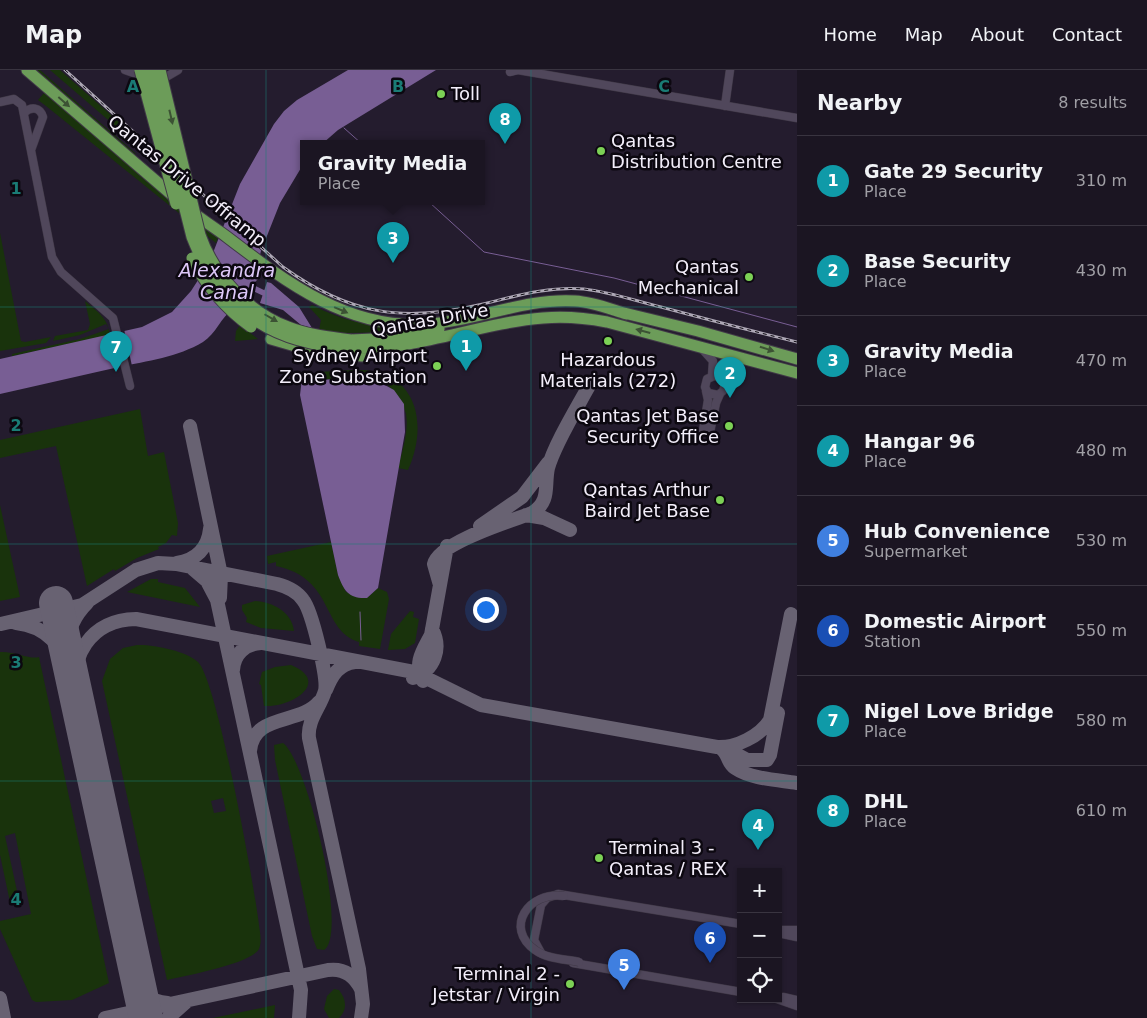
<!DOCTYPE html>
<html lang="en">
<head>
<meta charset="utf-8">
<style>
	:root { --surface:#1b1522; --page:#28222f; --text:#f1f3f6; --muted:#a09fa5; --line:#393440; --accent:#7cd155 }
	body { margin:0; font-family:"DejaVu Sans",sans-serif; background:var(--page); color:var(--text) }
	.controls { position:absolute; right:15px; bottom:15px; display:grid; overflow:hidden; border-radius:0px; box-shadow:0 1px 4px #0004 }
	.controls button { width:45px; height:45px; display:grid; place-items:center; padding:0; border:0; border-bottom:1px solid var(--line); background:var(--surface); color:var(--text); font:25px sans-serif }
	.you { position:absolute; left:485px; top:539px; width:18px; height:18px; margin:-12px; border:4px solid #fff; border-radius:50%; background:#1a73e8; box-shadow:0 0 0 8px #1a73e833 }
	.badge { display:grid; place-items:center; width:32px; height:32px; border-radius:50%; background:var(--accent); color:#fff; font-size:16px; font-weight:700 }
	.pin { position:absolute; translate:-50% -41px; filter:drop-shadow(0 1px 2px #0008) }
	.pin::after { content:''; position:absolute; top:26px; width:18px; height:15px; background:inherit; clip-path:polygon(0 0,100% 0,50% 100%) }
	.popup { position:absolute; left:300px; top:70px; width:185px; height:65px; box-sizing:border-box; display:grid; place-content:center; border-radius:0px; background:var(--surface); filter:drop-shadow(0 1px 4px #0005); font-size:16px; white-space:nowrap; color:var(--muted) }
	.popup b { font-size:19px; color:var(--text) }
	.popup::after { content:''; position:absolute; left:50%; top:100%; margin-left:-10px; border:10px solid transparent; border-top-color:var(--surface) }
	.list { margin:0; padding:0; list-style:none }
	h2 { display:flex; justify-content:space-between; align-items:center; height:65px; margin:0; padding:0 20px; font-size:21px }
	h2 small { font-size:16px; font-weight:400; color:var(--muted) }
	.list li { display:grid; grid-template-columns:32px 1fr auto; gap:15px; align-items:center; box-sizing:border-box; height:90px; padding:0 20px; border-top:1px solid var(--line) }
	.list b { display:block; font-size:19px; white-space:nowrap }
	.list p { margin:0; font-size:16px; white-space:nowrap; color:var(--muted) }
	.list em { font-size:16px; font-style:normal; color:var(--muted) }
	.icon { flex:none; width:28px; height:28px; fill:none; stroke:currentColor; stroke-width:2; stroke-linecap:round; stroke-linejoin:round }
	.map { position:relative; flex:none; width:797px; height:948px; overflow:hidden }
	header { display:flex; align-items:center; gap:30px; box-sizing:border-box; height:70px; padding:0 25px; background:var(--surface); border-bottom:1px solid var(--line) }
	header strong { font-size:24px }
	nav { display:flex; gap:28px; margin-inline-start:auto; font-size:18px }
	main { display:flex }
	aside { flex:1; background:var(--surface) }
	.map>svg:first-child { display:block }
	.green { fill:#19330c; fill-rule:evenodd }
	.water { fill:#785e94 }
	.pier { fill:#241c2e }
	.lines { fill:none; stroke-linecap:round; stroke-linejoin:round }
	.stream { stroke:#785e94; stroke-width:1 }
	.canal { stroke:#785e94; stroke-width:5.5 }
	.taxiway { stroke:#686272; stroke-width:14 }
	.runway { stroke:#686272; stroke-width:34 }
	.minor-casing { stroke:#403947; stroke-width:9 }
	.highway-casing { stroke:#403947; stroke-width:13 }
	.minor { stroke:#50475b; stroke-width:8 }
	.highway { stroke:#6c9c59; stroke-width:11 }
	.rail-casing { stroke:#ada7b5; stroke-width:3 }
	.rail { stroke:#0c0810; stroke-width:1; stroke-dasharray:4; stroke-linecap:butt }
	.minor-bridge-casing { stroke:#403947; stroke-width:9; stroke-linecap:butt }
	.highway-bridge-casing { stroke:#403947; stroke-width:13; stroke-linecap:butt }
	.minor-bridge { stroke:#50475b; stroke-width:8 }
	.highway-bridge { stroke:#6c9c59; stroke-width:11 }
	.oneway { fill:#3c5234 }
	.grid { fill:none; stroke:#1a7c75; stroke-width:1; stroke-opacity:0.55 }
	.poi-dot { fill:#7cd155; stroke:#0c0810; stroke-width:2 }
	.labels { text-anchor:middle; stroke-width:5; stroke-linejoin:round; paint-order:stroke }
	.poi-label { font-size:18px; fill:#f3eefa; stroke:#0c0810; text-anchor:end }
	.street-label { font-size:18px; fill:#f3eefa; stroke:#0c0810 }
	.water-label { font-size:19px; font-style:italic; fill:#ddc7f8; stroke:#0c0810 }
	.grid-label { font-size:16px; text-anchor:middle; font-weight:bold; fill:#1a7c75; stroke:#0c0810; stroke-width:5; stroke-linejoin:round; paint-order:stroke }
</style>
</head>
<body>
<header>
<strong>Map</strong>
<nav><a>Home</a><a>Map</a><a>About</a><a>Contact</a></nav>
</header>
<main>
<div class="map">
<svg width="797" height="948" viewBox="0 0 797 948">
	<rect width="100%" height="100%" fill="#241c2e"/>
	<path class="green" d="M37,0H40L136,84L135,85Z
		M50,0H60L145,75L121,61Z
		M44,23L154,116L218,167L216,173L46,36L38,30Z
		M0,163L21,271L25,272L51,267L46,273L0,281Z
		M85,231C97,241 108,248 110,265L12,286V284L80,269L109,259L106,254L80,265L53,271L55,266L88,260L90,254Z
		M312,235C339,249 366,256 396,258L398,262L344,263L319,260L321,250L309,237Z
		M240,255L258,269L235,271L236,261Z
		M354,300C415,297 430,351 408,400L398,398C402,382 409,361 406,344C401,323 384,307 362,306C349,306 335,308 323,310L321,305H318V302Z
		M140,339L148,386L164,382L178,453L177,466L172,465L166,473L158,477L159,479L137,488L115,501L114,499L87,516L56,376L0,388V370Z
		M0,435L20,527L0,531Z
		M331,472L338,505L346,522L367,528L378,518L387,522L389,529L380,579L359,576V572C321,561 335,508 276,496V492L268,494L267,486Z
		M151,509H158V512L185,518L200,537L127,522Z
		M255,531C273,532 292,542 294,561L261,558L246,552L247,548L242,540V535Z
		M410,541L414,542L413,547L419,549L415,573L405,579L388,580L391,564Z
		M137,575C152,574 187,581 198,592C217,610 255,819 259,855C260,862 262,872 259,879C251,894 184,906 167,910L102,611L110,589L123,578ZM223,728L226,741L214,743L211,731Z
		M0,582C14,581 31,590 39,587L109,913L72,930L36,932L32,930L0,859V851L31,844L15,763L5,766L19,830L10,832L0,785Z
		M291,595C332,612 291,638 264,636L261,615L259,614L262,602L275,597Z
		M283,673C307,690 349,864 324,880L317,879L312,866L275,690L274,675Z
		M334,919L339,920C346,929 348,939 339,948H329L324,939L327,926Z
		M275,935L274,948H213Z"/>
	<path class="water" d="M348,0H436L338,60L322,74H304V93L280,133L261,181L256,201L258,209L252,215C257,228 241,233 233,239C221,247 216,264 203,272C178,287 147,291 119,297C79,306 40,315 0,324V289L142,257L172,242L191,221L209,193L240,114L274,54L284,41L297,30Z
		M267,212L271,213L299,237L312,258L301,255L283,240L260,233Z
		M321,306L323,310L363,306L372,308L394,320L404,334L405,362L378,518L367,528C349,529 344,521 338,505L300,325L302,308Z"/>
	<path class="pier" d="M227,140L267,174L265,177L226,143Z
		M225,144L265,178L263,182L224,147Z
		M124,259L132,296L117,300L110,262Z"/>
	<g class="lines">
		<path class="stream" d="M344,58L362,74
			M429,132L484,182L614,208L797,257
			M360,542L361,570"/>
		<path class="canal" d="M247,215L268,225"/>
		<path class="taxiway" d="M190,356L221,505L220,528
			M526,445L544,448L570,460
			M480,456L522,427L548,393
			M177,493C196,490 208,478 210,459
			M193,499L207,511L217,530L301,920L299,948
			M440,515L434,494C439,472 511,451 532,443C551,431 544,416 548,398C554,375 578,336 590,314
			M16,553C46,556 65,577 71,606
			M1,554L82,535L136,500L158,493L176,494L277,514C288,517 297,521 303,530C312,541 328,608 325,621C320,638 307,650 309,668L359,899L363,934L361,948
			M69,588C65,567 72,548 87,533
			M233,600C234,584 245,574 261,573
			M413,608C435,600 442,578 432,559
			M423,611C414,592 422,582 431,565L447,476
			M326,620C332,605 339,594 355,592
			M77,629C68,587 90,550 136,549L414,602L481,635L717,677C736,678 760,666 770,650L791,544
			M718,677C729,681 726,692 735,698C751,709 778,710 797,713
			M723,677L747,690H767L770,685L778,643
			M250,681C253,643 300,655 319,632
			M136,900C140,919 147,932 168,933
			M0,928L4,948
			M105,948L328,900C343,898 354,905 361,919
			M168,948L186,932"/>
		<path class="runway" d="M56,533L146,948"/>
		<defs>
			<path id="minor" d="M125,0L145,7
				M510,2L518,0L797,48
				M159,7H166L178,0
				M0,32L14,29L22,35L52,187L61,202L113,248L130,316
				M725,36L730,0
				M24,43C31,36 40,37 43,47L31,80
				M703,280L713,291L712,306
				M720,307L714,306L707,309L705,317L708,323L718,325L723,321L725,314L720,307L721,295L728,288L734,289
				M703,361L708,330L706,321
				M710,362L716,333L720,324
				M780,860H797
				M778,863L797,867
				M541,883L534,870L541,835L547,828L558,824L741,854
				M573,893L741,922
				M783,927L797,930
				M777,929L797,936"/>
			<path id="highway" d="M27,0L178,130
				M190,140C202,150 215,158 227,167C287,213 350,261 430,254C479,250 525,228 575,231C593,232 610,239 627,244
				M620,242L698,261L797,289
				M271,269L316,282L362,286
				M351,270L396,268L439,259
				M351,278C417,281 478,253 543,248C565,246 586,248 607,252L797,303"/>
		</defs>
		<use href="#minor" class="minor-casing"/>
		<use href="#highway" class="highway-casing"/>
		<use href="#minor" class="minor"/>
		<use href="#highway" class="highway"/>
		<defs>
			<path id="rail" d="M65,0L283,197C350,245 403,253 483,234C516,226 549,216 584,219C610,222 636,231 661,237C706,249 752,261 797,272"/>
		</defs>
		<use href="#rail" class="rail-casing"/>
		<use href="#rail" class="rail"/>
		<defs>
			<path id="minor-bridge" d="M564,826C528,821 504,858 535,880C547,889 565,889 579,892"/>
			<path id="highway-bridge" d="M140,0L176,134
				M150,0L192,167C221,241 274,275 351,278
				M160,0L200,165C214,205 248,242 288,257C308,265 330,267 351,270
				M192,188C204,214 227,240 251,257"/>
		</defs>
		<use href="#minor-bridge" class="minor-bridge-casing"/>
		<use href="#highway-bridge" class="highway-bridge-casing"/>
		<use href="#minor-bridge" class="minor-bridge"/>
		<use href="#highway-bridge" class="highway-bridge"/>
	</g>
	<defs><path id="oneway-solid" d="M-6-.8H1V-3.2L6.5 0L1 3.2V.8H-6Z" transform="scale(1.25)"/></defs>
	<g class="oneway">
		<use href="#oneway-solid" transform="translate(64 32) rotate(41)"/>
		<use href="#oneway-solid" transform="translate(171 47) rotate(77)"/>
		<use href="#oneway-solid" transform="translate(341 240) rotate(23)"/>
		<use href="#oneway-solid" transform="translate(271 248) rotate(30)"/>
		<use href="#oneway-solid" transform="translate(643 261) rotate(-165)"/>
		<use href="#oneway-solid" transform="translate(767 279) rotate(18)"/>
	</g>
	<path class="grid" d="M266,0V948M531,0V948M0,237H797M0,474H797M0,711H797"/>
	<g class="poi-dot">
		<circle cx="441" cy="24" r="5"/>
		<circle cx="601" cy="81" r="5"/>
		<circle cx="749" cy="207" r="5"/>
		<circle cx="608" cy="271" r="5"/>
		<circle cx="437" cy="296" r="5"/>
		<circle cx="729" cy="356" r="5"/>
		<circle cx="720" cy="430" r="5"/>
		<circle cx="599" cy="788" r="5"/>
		<circle cx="570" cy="914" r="5"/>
	</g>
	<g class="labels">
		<g class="poi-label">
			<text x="451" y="30" text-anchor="start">Toll</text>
			<text x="611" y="77" text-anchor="start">Qantas<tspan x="611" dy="21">Distribution Centre</tspan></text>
			<text x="739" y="203">Qantas<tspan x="739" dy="21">Mechanical</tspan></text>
			<text x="427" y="292">Sydney Airport<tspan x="427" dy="21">Zone Substation</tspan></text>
			<text x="608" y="296" text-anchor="middle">Hazardous<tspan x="608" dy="21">Materials (272)</tspan></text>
			<text x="719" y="352">Qantas Jet Base<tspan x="719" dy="21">Security Office</tspan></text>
			<text x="710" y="426">Qantas Arthur<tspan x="710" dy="21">Baird Jet Base</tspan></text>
			<text x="609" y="784" text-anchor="start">Terminal 3 -<tspan x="609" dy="21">Qantas / REX</tspan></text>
			<text x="560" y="910">Terminal 2 -<tspan x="560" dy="21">Jetstar / Virgin</tspan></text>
		</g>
		<g class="street-label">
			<text transform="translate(187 111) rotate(39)" y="6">Qantas Drive Offramp</text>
			<text transform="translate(430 250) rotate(-10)" y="6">Qantas Drive</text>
		</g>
		<g class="water-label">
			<text x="227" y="207">Alexandra<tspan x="227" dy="22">Canal</tspan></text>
		</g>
	</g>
	<g class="grid-label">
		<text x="133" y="22">A</text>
		<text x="398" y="22">B</text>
		<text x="664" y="22">C</text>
		<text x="16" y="124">1</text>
		<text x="16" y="361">2</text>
		<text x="16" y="598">3</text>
		<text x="16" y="835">4</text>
	</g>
</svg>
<div class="controls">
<button>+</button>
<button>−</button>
<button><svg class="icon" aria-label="locate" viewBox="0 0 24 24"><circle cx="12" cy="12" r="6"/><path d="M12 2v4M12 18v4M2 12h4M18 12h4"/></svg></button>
</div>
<div class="you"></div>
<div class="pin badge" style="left:466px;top:301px;background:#0f9aa8">1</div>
<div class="pin badge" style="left:730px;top:328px;background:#0f9aa8">2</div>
<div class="pin badge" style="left:393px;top:193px;background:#0f9aa8">3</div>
<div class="popup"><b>Gravity Media</b>Place</div>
<div class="pin badge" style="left:758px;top:780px;background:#0f9aa8">4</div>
<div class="pin badge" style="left:624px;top:920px;background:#3f7fe0">5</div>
<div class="pin badge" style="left:710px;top:893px;background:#1a4fb4">6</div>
<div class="pin badge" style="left:116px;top:302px;background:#0f9aa8">7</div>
<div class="pin badge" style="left:505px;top:74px;background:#0f9aa8">8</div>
</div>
<aside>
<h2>Nearby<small>8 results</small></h2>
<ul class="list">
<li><span class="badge" style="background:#0f9aa8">1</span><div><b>Gate 29 Security</b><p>Place</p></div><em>310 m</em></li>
<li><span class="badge" style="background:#0f9aa8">2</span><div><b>Base Security</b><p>Place</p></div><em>430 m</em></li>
<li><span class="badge" style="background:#0f9aa8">3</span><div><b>Gravity Media</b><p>Place</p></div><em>470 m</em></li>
<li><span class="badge" style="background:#0f9aa8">4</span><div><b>Hangar 96</b><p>Place</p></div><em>480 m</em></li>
<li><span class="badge" style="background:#3f7fe0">5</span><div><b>Hub Convenience</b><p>Supermarket</p></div><em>530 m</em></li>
<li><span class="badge" style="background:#1a4fb4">6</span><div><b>Domestic Airport</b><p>Station</p></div><em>550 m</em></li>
<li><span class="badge" style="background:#0f9aa8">7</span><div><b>Nigel Love Bridge</b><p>Place</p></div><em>580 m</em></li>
<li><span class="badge" style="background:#0f9aa8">8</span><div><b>DHL</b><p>Place</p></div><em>610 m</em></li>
</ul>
</aside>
</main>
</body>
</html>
